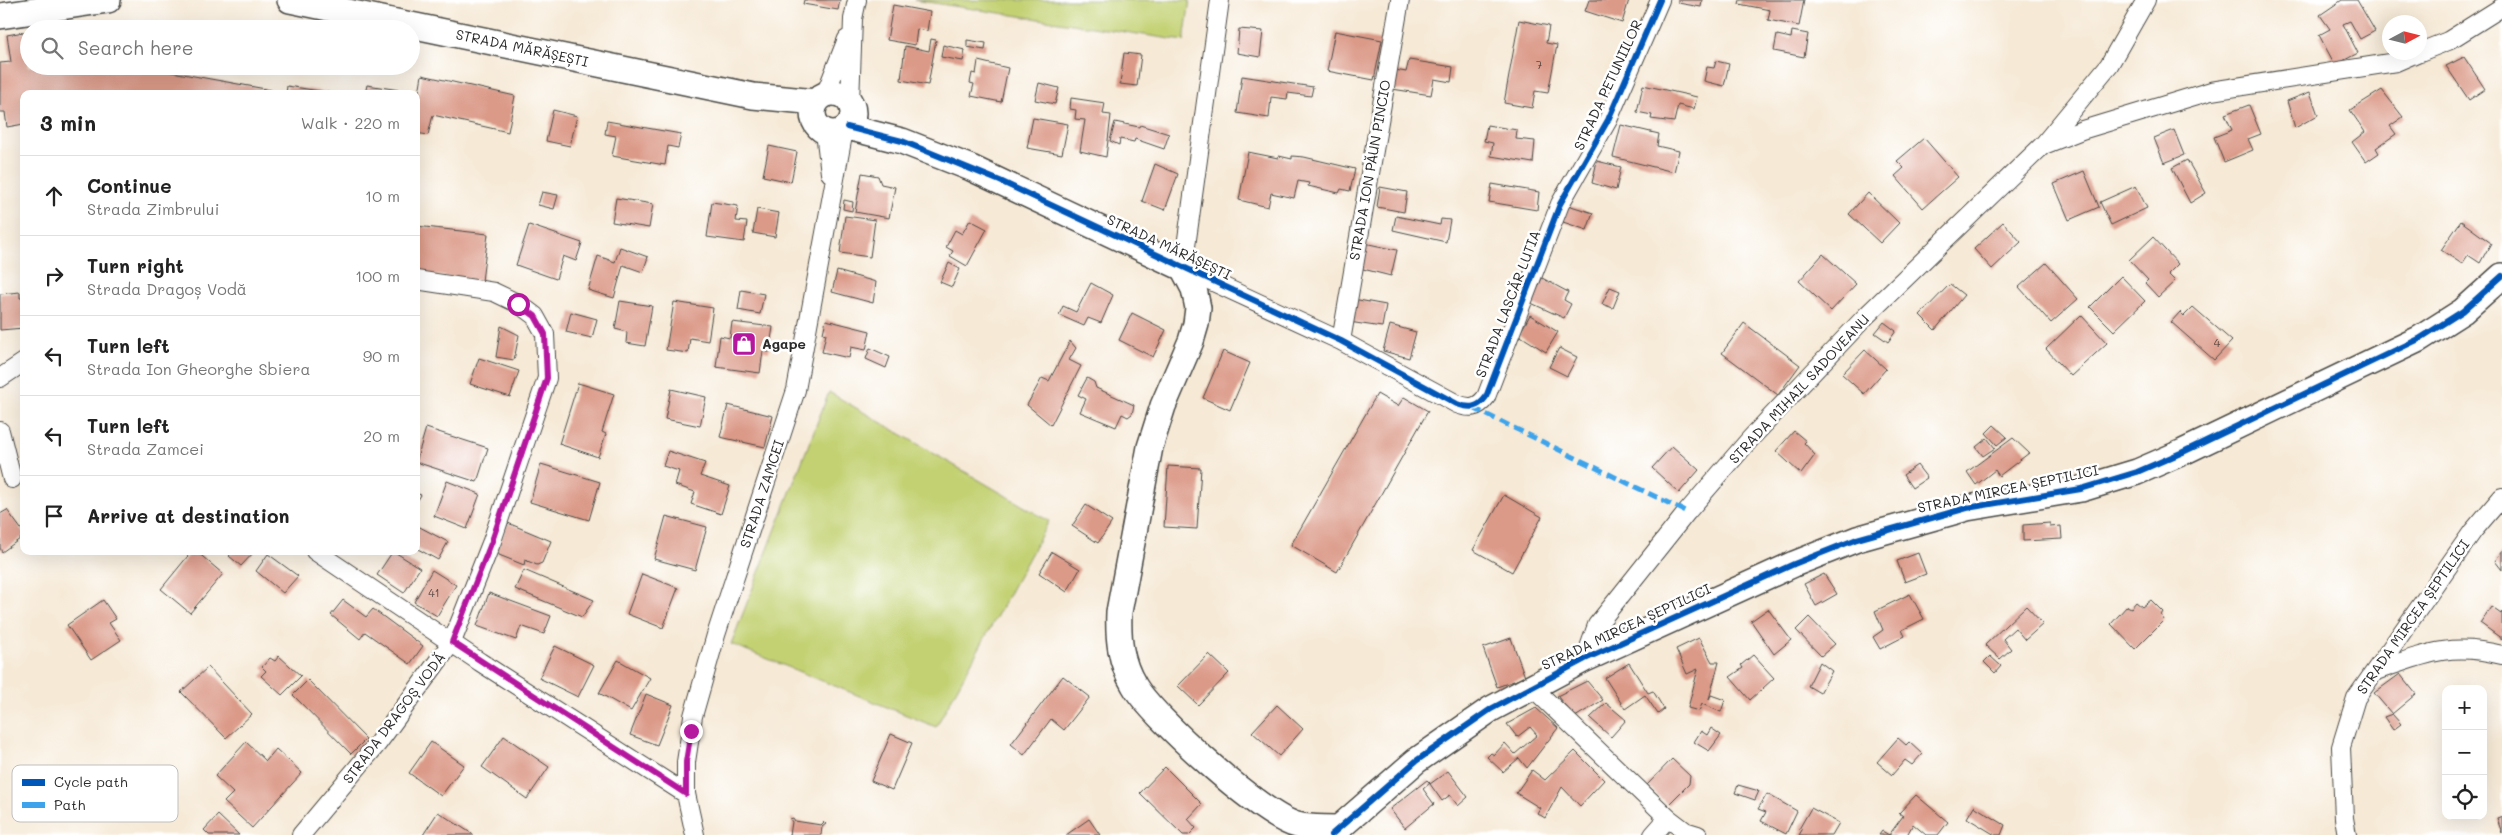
<!DOCTYPE html>
<html lang="en">
<head>
<meta charset="utf-8">
<style>
	:root { --surface:#fff; --page:#f2f2f2; --text:#222; --muted:#767676; --line:#e0e0e0 }
	body { margin:0; font-family:Mali,sans-serif; background:var(--page); color:var(--text) }
	.controls { position:absolute; right:15px; bottom:15px; display:grid; overflow:hidden; border-radius:10px; box-shadow:0 5px 20px #0002 }
	.controls button { width:45px; height:45px; display:grid; place-items:center; padding:0; border:0; border-bottom:1px solid var(--line); background:var(--surface); color:var(--text); font:25px sans-serif }
	.compass { position:absolute; left:2382px; top:15px; width:45px; height:45px; border-radius:50%; background:var(--surface); box-shadow:0 5px 20px #0002; rotate:83deg }
	.stop { position:absolute; width:15px; height:15px; margin:-11px; border:4px solid #b5179e; border-radius:50%; background:#fff }
	.stop.end { background:#b5179e; border-color:#fff; box-shadow:0 1px 5px #0008 }
	.list { margin:0; padding:0; list-style:none }
	h2 { display:flex; justify-content:space-between; align-items:center; height:65px; margin:0; padding:0 20px; font-size:21px }
	h2 small { font-size:16px; font-weight:400; color:var(--muted) }
	.list li { display:grid; grid-template-columns:32px 1fr auto; gap:15px; align-items:center; box-sizing:border-box; height:80px; padding:0 20px; border-top:1px solid var(--line) }
	.list b { display:block; font-size:19px; white-space:nowrap }
	.list p { margin:0; font-size:16px; white-space:nowrap; color:var(--muted) }
	.list em { font-size:16px; font-style:normal; color:var(--muted) }
	.icon { flex:none; width:28px; height:28px; fill:none; stroke:currentColor; stroke-width:2; stroke-linecap:round; stroke-linejoin:round }
	.map { position:relative; flex:none; width:2502px; height:835px; overflow:hidden }
	.search { position:absolute; background:var(--surface); box-shadow:0 5px 20px #0002; left:20px; top:20px; width:400px; height:55px; display:flex; align-items:center; gap:12px; box-sizing:border-box; padding:0 18px; border-radius:28px; color:var(--muted); font-size:19px }
	.panel { position:absolute; background:var(--surface); box-shadow:0 5px 20px #0002; left:20px; top:90px; width:400px; height:465px; border-radius:10px }
	.map>svg:first-child { display:block }
	.green { fill:#c3d172; stroke:#777e4e }
	.building { fill:#db9a88 }
	.lines { fill:none; stroke-linecap:round; stroke-linejoin:round }
	.street-casing { stroke:#494844; stroke-width:20 }
	.secondary-casing { stroke:#494844; stroke-width:28 }
	.street { stroke:#fff; stroke-width:18 }
	.secondary { stroke:#fff; stroke-width:25 }
	.quiet { stroke:#3ea3eb; stroke-width:5; stroke-dasharray:10 5; stroke-linecap:butt }
	.cycleway-casing { stroke:#fff; stroke-width:9 }
	.cycleway { stroke:#0057b8; stroke-width:6 }
	.route { stroke:#b5179e; stroke-width:6 }
	.labels { text-anchor:middle; stroke-width:5; stroke-linejoin:round; paint-order:stroke }
	.number-label { font-size:11px; fill:#574742 }
	.street-label { font-size:14px; fill:#2b2b2b; stroke:#fff }
	.poi-label { font-size:14px; font-weight:bold; fill:#2b2b2b; stroke:#fff; text-anchor:start }
	.key { fill:#fff; stroke:#bfbfbf; stroke-width:1 }
	.key-label { font-size:14px; fill:#2b2b2b }
</style>
</head>
<body>
<div class="map">
<svg width="2502" height="835" viewBox="0 0 2502 835">
	<rect width="100%" height="100%" fill="#fff"/>
	<filter id="ink" filterUnits="userSpaceOnUse"><feTurbulence type="fractalNoise" baseFrequency=".02" numOctaves="2"/><feDisplacementMap in="SourceGraphic" scale="10" xChannelSelector="R" yChannelSelector="G"/><feConvolveMatrix kernelMatrix="1 2 1 2 8 2 1 2 1" color-interpolation-filters="sRGB"/></filter>
	<filter id="wash" filterUnits="userSpaceOnUse"><feTurbulence type="fractalNoise" baseFrequency=".0096" numOctaves="4" result="noise"/><feDisplacementMap in="SourceGraphic" scale="20" xChannelSelector="R" yChannelSelector="G"/><feGaussianBlur stdDeviation="1.12" result="paint"/><feColorMatrix in="noise" values="0 0 0 0 0 0 0 0 0 0 0 0 0 0 0 0 0 1.4 0 .05"/><feComposite in="paint" operator="in"/></filter>
	<g filter="url(#wash)">
		<rect width="100%" height="100%" fill="#f6e9d5"/>
		<path class="green" d="M914,0H1190L1184,41Z
			M829,392L1049,521L936,727L731,644Z"/>
		<g id="blocks">
			<path class="building" d="M804,0H840L838,10L803,4Z
				M1589,0H1629L1622,23L1585,11Z
				M1678,0H1702L1701,7L1678,3Z
				M1740,0H1804L1799,26L1768,20L1770,10L1739,4Z
				M2342,0H2357L2375,31L2360,39L2350,21L2343,24L2358,53L2335,65L2319,35L2330,29L2320,15Z
				M893,5L930,12L927,31L917,29L915,45L887,40Z
				M1519,20L1549,26L1546,43L1557,45L1548,93L1535,91L1532,108L1504,103Z
				M83,23L96,29H53V28Z
				M1239,29L1263,31L1260,57L1237,53Z
				M29,31V66H139L271,90L270,94H24V124L7,127L5,112H0V63L11,62L7,35Z
				M1335,31L1382,40L1374,80L1327,71Z
				M1792,31L1808,34L1804,57L1774,51L1777,35L1791,38Z
				M931,39L936,40L928,85L901,80L905,46L929,51Z
				M967,40L986,43L985,50L967,47Z
				M943,45L965,50L963,61L941,57Z
				M1124,53L1141,55L1137,86L1120,84Z
				M2464,57L2485,89L2469,100L2446,66Z
				M1409,60L1453,67L1451,82L1434,79L1431,95L1392,89L1395,70L1406,72Z
				M978,61L1008,68L1001,102L971,96L974,84L970,83L972,73L976,74Z
				M1716,61L1729,64L1724,86L1704,81L1707,67L1714,68Z
				M422,75L515,96L508,132L433,115L428,135L416,133V94H365L367,85L419,93Z
				M1242,76L1313,87L1311,96L1288,93L1287,99L1271,97L1269,118L1237,113Z
				M1039,83L1059,88L1055,104L1035,100Z
				M1643,85L1697,97L1694,109L1678,105L1674,122L1651,119L1652,115L1637,112Z
				M287,86L333,93V94H286Z
				M2382,90L2403,117L2390,126L2396,134L2376,148L2379,153L2366,162L2352,142L2365,132L2350,110Z
				M2310,92L2318,115L2295,128L2287,101Z
				M1071,98L1105,103L1103,114L1111,115L1106,157L1080,151L1085,120L1075,119L1076,110L1070,109Z
				M2249,105L2261,134L2248,139L2253,150L2224,162L2214,137L2232,130L2225,114Z
				M553,110L577,116L570,146L546,141Z
				M1033,118L1068,124L1062,154L1027,148Z
				M607,121L681,134L678,148L668,146L665,165L612,156L616,136L605,134Z
				M1115,122L1139,127L1140,125L1169,134L1164,149L1135,139L1134,142L1120,139L1119,145L1110,141Z
				M1487,125L1517,130L1516,139L1535,141L1533,163L1491,156L1493,143L1484,141Z
				M1621,125L1659,134L1657,146L1679,151L1674,172L1613,157Z
				M2174,130L2184,155L2164,163L2154,138Z
				M1924,138L1958,177L1923,208L1895,176L1904,168L1897,161Z
				M769,146L797,152L791,182L763,176Z
				M1248,152L1278,158L1279,156L1292,159V156L1304,157L1355,169L1350,191L1341,189L1339,193L1308,186L1309,183L1298,181L1294,198L1271,193L1268,207L1239,200Z
				M2187,160L2206,193L2190,203L2172,168Z
				M1597,161L1621,167L1616,190L1592,183Z
				M1155,164L1178,174L1165,210L1142,201Z
				M2084,171L2099,207L2069,220L2054,184Z
				M862,173L878,176L881,184L895,187L889,218L855,212Z
				M1492,184L1539,192L1537,210L1489,202Z
				M2136,186L2147,208L2111,225L2100,202Z
				M1380,187L1407,192L1404,212L1377,207Z
				M542,192L558,195L554,209L538,205Z
				M1868,193L1899,223L1880,243L1849,214Z
				M616,198L653,204L649,228L612,222Z
				M844,200L853,202L852,211L843,209Z
				M712,202L738,206L736,221L747,222L744,242L707,237Z
				M1568,205L1593,213L1587,230L1563,222Z
				M757,209L779,213L775,237L753,233Z
				M845,216L875,220L870,257L840,253Z
				M1396,216L1440,225L1441,219L1450,220L1446,242L1393,230Z
				M970,220L987,229L967,266L950,256L953,251L946,247L955,230L962,234Z
				M2461,221L2491,243L2480,263L2468,255L2462,264L2441,250Z
				M2003,222L2021,242L1992,269L1974,249Z
				M529,225L582,243L576,261L563,256L556,279L516,265Z
				M416,226L488,234L482,281L416,273Z
				M2153,237L2178,264L2168,274L2175,281L2158,297L2145,283L2148,280L2129,260Z
				M1364,243L1397,250L1391,276L1359,268Z
				M620,247L648,257L643,272L623,265L614,298L588,290L598,256L615,262Z
				M1823,254L1856,284L1831,311L1799,281Z
				M949,263L960,269L952,287L940,282Z
				M2046,263L2078,299L2051,323L2019,287Z
				M837,271L876,282L873,303L832,292Z
				M2121,276L2145,301L2114,331L2090,307Z
				M1542,278L1568,292L1564,300L1571,304L1564,318L1531,303Z
				M1091,283L1113,295L1101,323L1088,318L1084,326L1059,315L1063,306L1076,312Z
				M1950,284L1964,295L1935,330L1920,315Z
				M1610,287L1620,291L1613,308L1602,304Z
				M741,290L764,294L760,314L738,310Z
				M20,292V298H24V328L0,330V294Z
				M1353,299L1386,305L1382,327L1349,322Z
				M620,301L652,306L645,346L626,343L627,332L615,329Z
				M674,302L713,308L708,341L690,338L688,353L666,350Z
				M2193,307L2232,341L2214,360L2171,322L2180,312L2184,316Z
				M571,312L597,319L592,338L566,332Z
				M1132,313L1166,330L1153,357L1119,340Z
				M1530,315L1558,332L1546,352L1519,335Z
				M2081,315L2107,343L2071,376L2046,349Z
				M826,320L870,331L866,350L851,347L849,358L822,352L826,334L823,333Z
				M732,322L773,327L769,352L763,351L760,373L716,367L720,336L730,338Z
				M1884,322L1896,331L1888,342L1875,333Z
				M1744,323L1800,365L1778,395L1722,353Z
				M1390,325L1416,332L1409,358L1383,351Z
				M501,326L519,335L514,360L496,357Z
				M1070,341L1076,348L1069,360L1081,366L1051,425L1027,405L1042,378L1049,381Z
				M870,348L890,357L886,368L866,359Z
				M1559,348L1577,357L1567,376L1549,367Z
				M1865,350L1886,369L1864,394L1842,374Z
				M1223,351L1250,363L1230,410L1203,398Z
				M479,358L519,371L510,397L470,384Z
				M1087,378L1094,382L1096,388L1134,405L1132,414L1128,417L1122,414L1116,427L1080,412L1086,399L1078,395Z
				M578,383L614,394L602,432L606,434L598,457L559,444Z
				M671,389L706,397L700,426L665,419Z
				M1377,394L1398,406L1404,397L1428,411L1337,572L1291,545Z
				M728,405L773,416L765,447L720,437Z
				M1994,425L2007,437L1997,445L1986,433Z
				M426,428L488,448L477,482L416,462Z
				M1794,431L1806,441L1804,443L1815,455L1801,474L1776,451Z
				M1987,438L1995,448L1983,456L1976,447Z
				M2013,438L2029,453L1999,476L1995,470L1976,485L1967,472Z
				M1672,446L1699,470L1679,493L1652,468Z
				M668,451L705,463L700,476L730,486L721,514L691,504L695,492L675,485L679,471L663,466Z
				M541,464L600,482L589,520L530,502Z
				M1917,465L1927,478L1912,488L1903,475Z
				M1168,466L1201,468L1197,529L1164,527Z
				M447,481L480,494L467,529L434,516Z
				M416,493L421,495L416,503Z
				M1504,495L1542,517L1512,572L1473,550Z
				M1086,505L1112,522L1098,543L1072,526Z
				M7,510L24,533V536L2,552L0,548V514Z
				M666,516L707,527L695,570L654,559Z
				M508,523L551,541L542,563L537,565L525,560L524,565L499,555L497,550Z
				M2050,523V527L2061,526L2062,539L2023,541V525Z
				M416,525L448,542L438,560L416,548Z
				M192,551H196L223,574L190,613L161,589Z
				M234,551H255L241,566L229,556Z
				M393,551L420,568L404,593L377,575Z
				M2502,551V570L2495,561Z
				M1052,552L1080,569L1067,592L1039,573Z
				M1918,553L1926,574L1905,582L1897,561Z
				M268,554L298,576L283,593L256,571Z
				M432,570L456,585L437,616L414,602Z
				M524,570L594,600L582,617L515,589Z
				M642,574L678,588L663,628L627,614Z
				M1824,574L1837,594L1816,606L1804,584Z
				M489,593L551,616L544,634L521,626L516,640L477,626Z
				M1910,594L1924,619L1902,630L1905,636L1880,649L1873,637L1883,630L1875,611Z
				M103,600L116,619L109,623L121,640L91,660L67,625Z
				M343,600L366,617L373,609L423,646L410,664L365,632L360,639L331,615Z
				M2151,600L2163,612L2161,615L2164,620L2135,649L2111,624L2127,606L2131,608L2136,602L2142,607Z
				M2026,606L2043,624L2025,640L2015,628L2003,639L2011,649L2000,659L1985,645Z
				M2491,607L2501,614L2502,612V639L2480,623Z
				M1768,609L1791,640L1774,654L1751,621Z
				M1809,617L1835,644L1821,656L1796,630Z
				M1511,638L1525,677L1497,687L1483,648Z
				M1699,638L1712,662H1719L1709,699L1711,695L1725,700L1721,712L1702,704L1699,711L1688,708L1698,669L1687,674L1676,649Z
				M555,646L594,665L578,697L539,678Z
				M1209,654L1229,673L1198,705L1178,686Z
				M1753,655L1774,678L1750,700L1730,677L1743,668L1741,665Z
				M279,656L301,676L282,695L261,676L266,671L262,667L270,658L275,661Z
				M1990,656L2001,666L1995,673L1984,662Z
				M618,660L650,678L631,711L599,693Z
				M1820,662L1832,671L1820,693L1808,686Z
				M1629,663L1648,693L1653,691L1664,709L1658,714L1645,695L1625,709L1605,678Z
				M208,667L252,714L226,738L181,692Z
				M2400,674L2416,694L2392,714L2401,724L2393,730L2384,717L2392,714L2374,693Z
				M1063,676L1090,697L1064,730L1051,719L1024,755L1011,744Z
				M308,680L366,739L351,754L293,695Z
				M1587,681L1603,700L1575,717L1557,696Z
				M646,694L673,705L657,745L630,735Z
				M1606,703L1626,720L1611,737L1590,718Z
				M1277,705L1303,729L1279,756L1252,732Z
				M1536,708L1558,728L1527,768L1519,758L1503,772L1487,757L1491,753L1494,755L1505,743L1515,754L1537,735L1530,727L1517,737L1507,724Z
				M1711,728L1721,735L1709,751L1694,742L1701,731L1707,735Z
				M891,734L912,743L892,790L871,781Z
				M504,736L549,767L527,799L482,767Z
				M1898,738L1906,745L1909,742L1922,754L1912,765L1905,760L1892,775L1877,762Z
				M246,742L266,761L276,749L302,773L252,828L224,802L233,793L215,776Z
				M431,742L464,765L441,796L409,773Z
				M1575,751L1604,780L1580,806L1562,787L1545,818L1537,813L1540,808L1516,793L1532,770L1545,780Z
				M1672,759L1690,776L1689,784L1668,805L1647,785Z
				M1165,767L1202,804L1188,819L1196,828L1189,835H1183L1140,793Z
				M1448,771L1468,797L1458,806L1450,795L1442,801L1430,784Z
				M1427,780L1430,783L1423,789L1434,804L1405,828L1390,809Z
				M1738,785L1759,791L1755,800L1735,793Z
				M1767,794L1797,811L1786,834L1761,821L1766,812L1758,809Z
				M1916,795L1948,822L1938,835H1926L1913,824L1907,835H1879L1882,831L1889,835L1903,816L1899,813Z
				M1974,806L2005,825L2001,835H1995L1967,818Z
				M1811,808L1839,823L1832,835H1799L1802,830L1799,829Z
				M438,812L474,835H423Z
				M218,815L239,835H209L204,830Z
				M2502,817V833L2497,819Z
				M793,818L795,821L821,825L824,822L826,824L822,827L821,835H790L792,822L790,819Z
				M1089,819L1100,835H1066Z"/>
		</g>
	</g>
	<g filter="url(#ink)">
		<use href="#blocks" fill-opacity="0" stroke="#494844" stroke-width="1"/>
		<g class="lines">
			<defs>
				<path id="street" d="M1220,0L1183,268L1341,341L1457,404C1470,409 1478,408 1486,397L1560,204L1608,120L1660,0
					M2420,52L2448,41L2502,7
					M825,95L847,39
					M850,103L853,19L857,0
					M825,132L830,173
					M2044,145L2082,130L2211,91L2396,62L2419,52
					M1341,341L1400,0
					M0,378L24,362
					M0,431L12,479
					M315,551L480,662L686,794L695,835
					M1585,659L1597,625L1687,512L1751,438L1867,315L2043,145L2109,65L2146,0
					M2376,671C2425,654 2449,642 2502,655
					M1531,686L1668,818L1685,831L1698,835
					M686,794V762L693,716L716,635L796,390L844,130
					M301,835L378,743L452,642L492,541L547,378L545,334L535,316L519,304L494,292L416,280
					M1653,835L1668,818
					M2347,835L2344,818L2341,747L2356,698L2473,531L2502,497"/>
				<path id="secondary" d="M290,0L753,96L816,102
					M0,16L108,0
					M813 113a20 20 0 1 1 40 0a20 20 0 1 1-40 0Z
					M847,127L902,141L971,168L1183,268L1194,289L1198,308L1196,324L1191,341L1163,406L1150,447L1119,612C1118,638 1120,662 1134,685C1152,717 1262,816 1297,825C1310,829 1325,827 1339,828L1416,761L1491,709L1585,659L1794,564L1857,539L1967,508L2081,489L2137,472L2183,452L2419,339L2463,311L2502,276"/>
			</defs>
			<use href="#street" class="street-casing"/>
			<use href="#secondary" class="secondary-casing"/>
			<use href="#street" class="street"/>
			<use href="#secondary" class="secondary"/>
			<path class="quiet" d="M1473,408L1687,512"/>
			<defs>
				<path id="cycleway" d="M847,127L902,141L1000,181L1341,341L1457,404C1470,409 1478,408 1486,397L1560,204L1608,120L1660,0
					M1331,835L1416,761L1491,709L1585,659L1794,564L1857,539L1967,508L2081,489L2137,472L2183,452L2419,339L2463,311L2502,276"/>
			</defs>
			<use href="#cycleway" class="cycleway-casing"/>
			<use href="#cycleway" class="cycleway"/>
		</g>
	</g>
	<g class="lines" filter="url(#ink)">
		<path class="route" d="M518,304L535,316L545,334L547,378L492,541L452,642L686,794V762L691,731"/>
	</g>
	<defs>
		<symbol id="shop-square" viewBox="-11 -11 22 22"><rect x="-9" y="-9" width="18" height="18" rx="4" fill="#b5179e" stroke="#fff"/><path d="M-5-2.5h2.3a2.7 3.5 0 0 1 5.4 0H5L5.5 6h-11ZM-1.5-2.5h3a1.5 2.3 0 0 0-3 0Z" fill="#fff"/></symbol>
	</defs>
	<g fill-rule="evenodd">
		<use href="#shop-square" x="730" y="330" width="28" height="28"/>
	</g>
	<g class="labels">
		<g class="number-label">
			<text x="1539" y="69">7</text>
			<text x="2217" y="347">4</text>
			<text x="434" y="597">41</text>
		</g>
		<g class="street-label">
			<text transform="translate(522 48) rotate(12)" y="5">STRADA MĂRĂȘEȘTI</text>
			<text transform="translate(1608 85) rotate(-65)" y="5">STRADA PETUNIILOR</text>
			<text transform="translate(1370 170) rotate(-80)" y="5">STRADA ION PĂUN PINCIO</text>
			<text transform="translate(1169 247) rotate(25)" y="5">STRADA MĂRĂȘEȘTI</text>
			<text transform="translate(1508 304) rotate(-69)" y="5">STRADA LASCĂR LUTIA</text>
			<text transform="translate(1799 389) rotate(-47)" y="5">STRADA MIHAIL SADOVEANU</text>
			<text transform="translate(2008 489) rotate(-12)" y="5">STRADA MIRCEA ȘEPTILICI</text>
			<text transform="translate(762 494) rotate(-72)" y="5">STRADA ZAMCEI</text>
			<text transform="translate(2413 617) rotate(-55)" y="5">STRADA MIRCEA ȘEPTILICI</text>
			<text transform="translate(1626 627) rotate(-25)" y="5">STRADA MIRCEA ȘEPTILICI</text>
			<text transform="translate(394 718) rotate(-53)" y="5">STRADA DRAGOȘ VODĂ</text>
		</g>
		<g class="poi-label">
			<text x="762" y="349">Agape</text>
		</g>
	</g>
	<rect x="12" y="765" width="166" height="57" rx="8" class="key"/>
	<rect x="22" y="779" width="23" height="7" fill="#0057b8"/>
	<rect x="22" y="802" width="23" height="6" fill="#3ea3eb"/>
	<g class="key-label">
		<text x="54" y="787">Cycle path</text>
		<text x="54" y="810">Path</text>
	</g>
</svg>
<div class="controls">
<button>+</button>
<button>−</button>
<button><svg class="icon" aria-label="locate" viewBox="0 0 24 24"><circle cx="12" cy="12" r="6"/><path d="M12 2v4M12 18v4M2 12h4M18 12h4"/></svg></button>
</div>
<svg class="compass" viewBox="-18 -18 36 36"><path d="M0-13l5 13h-10z" fill="#e53935"/><path d="M0 13l5-13h-10z" fill="#767676"/></svg>
<div class="stop" style="left:518px;top:304px"></div>
<div class="stop end" style="left:691px;top:731px"></div>
<div class="search"><svg class="icon" aria-label="search" viewBox="0 0 24 24"><circle cx="10" cy="10" r="6"/><path d="M15 15l6 6"/></svg>Search here</div>
<section class="panel">
<h2>3 min<small>Walk · 220 m</small></h2>
<ul class="list">
<li><svg class="icon" aria-label="ahead" viewBox="0 0 24 24"><path d="M12 20V5M6 11l6-6 6 6"/></svg><div><b>Continue</b><p>Strada Zimbrului</p></div><em>10 m</em></li>
<li><svg class="icon" aria-label="right" viewBox="0 0 24 24"><path d="M7 20v-9h11M14 6l5 5-5 5"/></svg><div><b>Turn right</b><p>Strada Dragoș Vodă</p></div><em>100 m</em></li>
<li><svg class="icon" aria-label="left" viewBox="0 0 24 24"><path d="M17 20v-9H6M10 6l-5 5 5 5"/></svg><div><b>Turn left</b><p>Strada Ion Gheorghe Sbiera</p></div><em>90 m</em></li>
<li><svg class="icon" aria-label="left" viewBox="0 0 24 24"><path d="M17 20v-9H6M10 6l-5 5 5 5"/></svg><div><b>Turn left</b><p>Strada Zamcei</p></div><em>20 m</em></li>
<li><svg class="icon" aria-label="arrive" viewBox="0 0 24 24"><path d="M6 21V4h12l-3 4 3 4H6"/></svg><div><b>Arrive at destination</b></div></li>
</ul>
</section>
</div>
</body>
</html>
